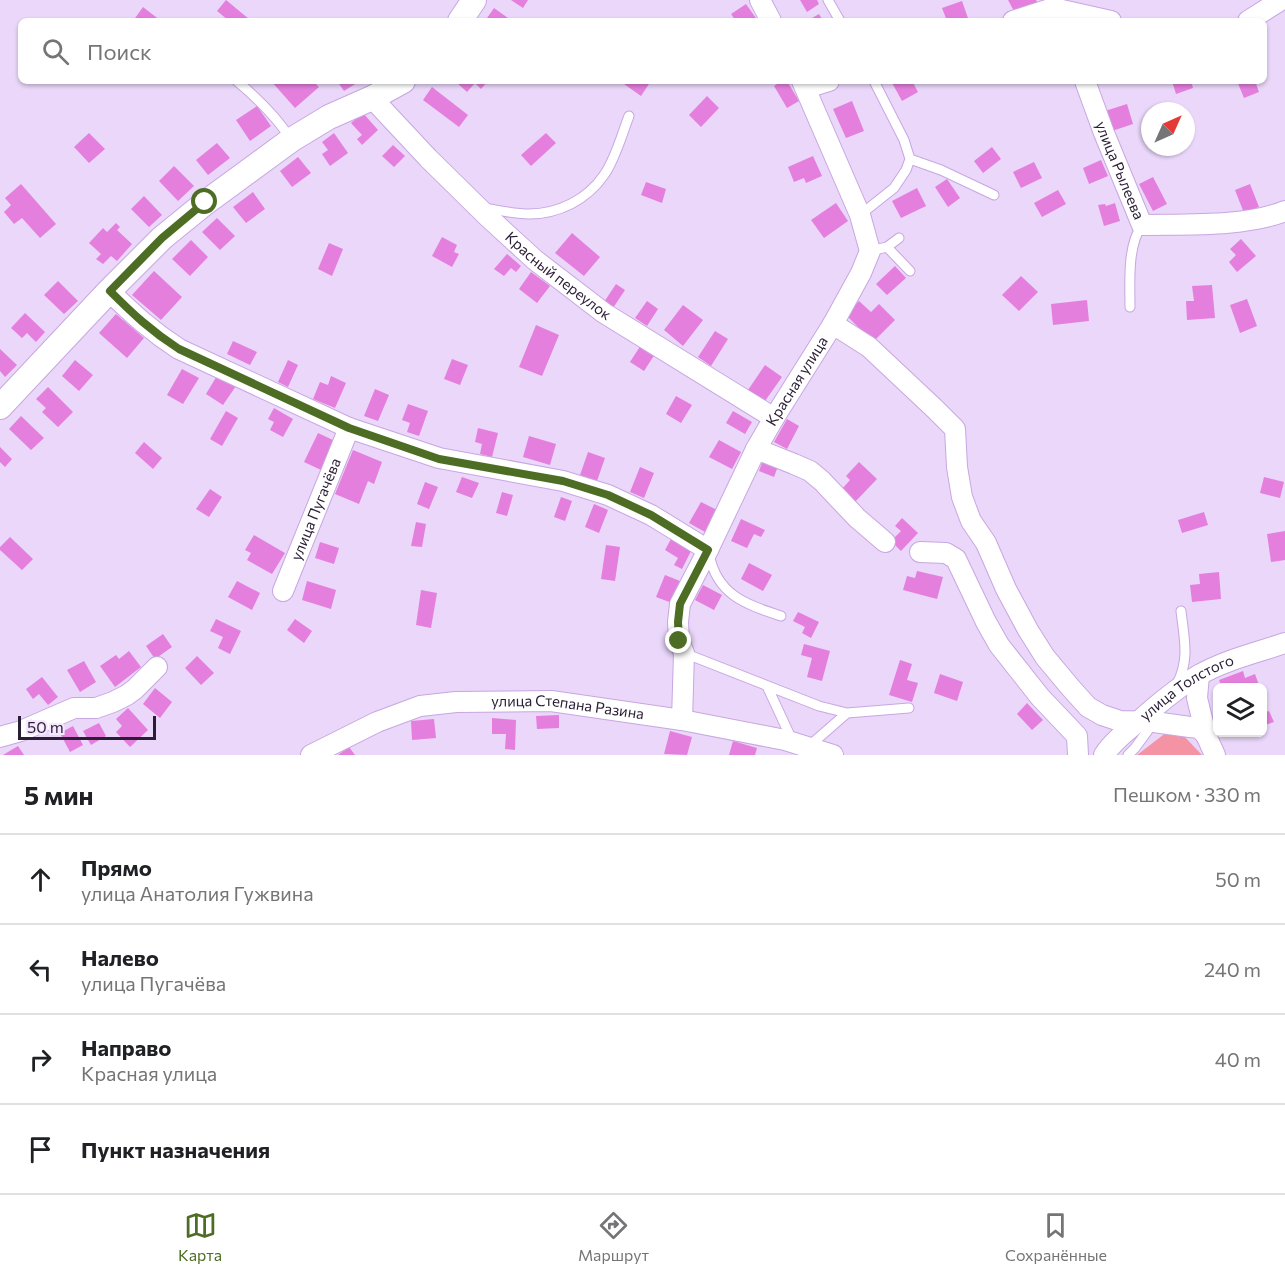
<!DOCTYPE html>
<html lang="ru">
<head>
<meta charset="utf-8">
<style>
	:root { --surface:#fff; --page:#f6f6f6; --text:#202124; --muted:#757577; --line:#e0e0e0; --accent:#4c6d23 }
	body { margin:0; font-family:Commissioner,sans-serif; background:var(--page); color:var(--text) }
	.controls { position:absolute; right:18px; bottom:18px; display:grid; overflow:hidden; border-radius:9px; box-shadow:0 2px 4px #0004 }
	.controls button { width:54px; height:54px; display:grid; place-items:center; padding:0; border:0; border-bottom:2px solid var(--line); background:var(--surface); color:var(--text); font:30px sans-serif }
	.compass { position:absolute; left:1141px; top:102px; width:54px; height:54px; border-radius:50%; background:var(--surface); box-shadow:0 2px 4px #0004; rotate:45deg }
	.scale { position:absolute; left:18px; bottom:15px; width:138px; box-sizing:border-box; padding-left:6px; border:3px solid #2a1e34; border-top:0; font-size:16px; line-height:21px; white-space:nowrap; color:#2a1e34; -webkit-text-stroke:4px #f4e7ff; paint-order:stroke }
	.stop { position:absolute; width:18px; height:18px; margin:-14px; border:4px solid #4c6d23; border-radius:50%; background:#fff }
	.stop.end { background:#4c6d23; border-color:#fff; box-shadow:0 2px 6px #0008 }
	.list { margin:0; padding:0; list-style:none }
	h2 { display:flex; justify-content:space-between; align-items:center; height:78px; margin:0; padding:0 24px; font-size:26px }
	h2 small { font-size:20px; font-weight:400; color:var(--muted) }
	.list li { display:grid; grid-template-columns:39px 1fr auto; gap:18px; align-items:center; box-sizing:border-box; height:90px; padding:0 24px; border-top:2px solid var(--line) }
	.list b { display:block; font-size:22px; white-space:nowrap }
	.list p { margin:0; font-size:20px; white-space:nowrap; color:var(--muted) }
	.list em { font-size:20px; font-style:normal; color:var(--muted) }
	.icon { flex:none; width:33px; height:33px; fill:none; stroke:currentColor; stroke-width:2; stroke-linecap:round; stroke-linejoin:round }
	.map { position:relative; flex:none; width:1285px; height:755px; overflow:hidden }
	.search { position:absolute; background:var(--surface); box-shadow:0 2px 4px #0004; left:18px; right:18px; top:18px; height:66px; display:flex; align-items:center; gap:15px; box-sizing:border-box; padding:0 21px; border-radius:9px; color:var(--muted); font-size:22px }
	.sheet { height:438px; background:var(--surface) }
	nav { display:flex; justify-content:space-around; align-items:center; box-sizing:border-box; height:84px; border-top:2px solid var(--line); background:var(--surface); font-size:16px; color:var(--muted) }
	nav a { display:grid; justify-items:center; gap:3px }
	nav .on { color:var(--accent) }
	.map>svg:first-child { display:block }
	.green { fill:#f493a3 }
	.building { fill:#e47fdd }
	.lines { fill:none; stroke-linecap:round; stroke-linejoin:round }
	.service-casing { stroke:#c7a7e0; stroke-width:11 }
	.minor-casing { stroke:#c7a7e0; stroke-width:22 }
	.tertiary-casing { stroke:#c7a7e0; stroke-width:26 }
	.service { stroke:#fff; stroke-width:9 }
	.minor { stroke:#fff; stroke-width:20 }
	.tertiary { stroke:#fff; stroke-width:24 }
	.route { stroke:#4c6d23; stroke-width:8 }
	.labels { text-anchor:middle; stroke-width:4.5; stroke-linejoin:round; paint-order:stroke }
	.street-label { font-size:15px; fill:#2a1e34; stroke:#f4e7ff }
</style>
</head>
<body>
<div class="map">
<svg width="1285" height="755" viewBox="0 0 1285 755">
	<rect width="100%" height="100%" fill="#ead7fa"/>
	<path class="green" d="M1167,732H1180L1202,755H1137Z"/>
	<path class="building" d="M226,0L249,19L247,21H227L228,20L217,11Z
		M511,0H528L523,8Z
		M800,0H817L819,4L807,12Z
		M1008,0H1036L1037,2L1015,13Z
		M962,1L969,21H947L942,8Z
		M746,4L758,21H736L731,14Z
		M143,7L161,21H133Z
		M494,8L512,21H485Z
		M819,14L823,21H807Z
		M271,81H313L319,87L295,108Z
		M337,81H360L344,91Z
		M455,81H488L481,89L475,83L467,92Z
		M626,81H651L641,96L624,84Z
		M782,81H787L799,101L787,108L774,86Z
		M891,81H912L918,92L902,101Z
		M1172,81H1191L1193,88L1176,94Z
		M1237,81H1255L1259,92L1244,98Z
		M432,87L468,115L459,127L423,100Z
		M707,96L719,108L701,127L689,115Z
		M852,101L864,131L846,138L833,109Z
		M1127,104L1133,124L1112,131L1105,111Z
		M257,106L271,126L250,141L236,120Z
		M363,113L378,130L362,145L357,139L362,135L351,123Z
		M89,133L105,149L89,163L74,147Z
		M334,133L348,153L330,166L322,154L328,150L322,142Z
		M546,133L556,143L531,166L521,155Z
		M217,143L230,158L208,175L196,160Z
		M393,145L405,156L394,167L382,156Z
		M992,147L1001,159L983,173L974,161Z
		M813,156L822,176L806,183L804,178L794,182L788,167Z
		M298,157L311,173L292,187L280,171Z
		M1101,160L1108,176L1089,184L1083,168Z
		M1034,162L1042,178L1021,188L1013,172Z
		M174,166L194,186L178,201L159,181Z
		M1153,177L1167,204L1153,211L1139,184Z
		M947,179L960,198L948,207L935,187Z
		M646,182L666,189L662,203L641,195Z
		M21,184L56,224L40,238L22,218L14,224L4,212L11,205L5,198Z
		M1250,184L1259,207L1244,213L1235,190Z
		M917,188L926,206L901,218L892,201Z
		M1058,190L1066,204L1042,217L1034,203Z
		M253,192L265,209L246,223L233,207Z
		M144,196L162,215L149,227L131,209Z
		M836,203L848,221L824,238L811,220Z
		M1115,203L1120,221L1104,226L1098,205L1105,204L1106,206Z
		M217,218L235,236L220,250L202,232Z
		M116,223L120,227L117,230L132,244L117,261L111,256L103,264L96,259L101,254L89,243L103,228L107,232Z
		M572,233L600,257L584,276L555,253Z
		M442,237L457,245L454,252L459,254L452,267L432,256Z
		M1241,239L1256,256L1237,272L1229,262L1236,255L1230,249Z
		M191,240L208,257L190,276L172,259Z
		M329,243L343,249L332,276L318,269Z
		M507,254L521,266L516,272L511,268L504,276L494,269Z
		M895,266L906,278L887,295L876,284Z
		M154,271L182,297L161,320L132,295Z
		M531,272L550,286L537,303L519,289Z
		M1021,276L1038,292L1019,311L1002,295Z
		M58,281L78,301L64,314L44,295Z
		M616,284L625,290L613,308L604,302Z
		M1212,285L1215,318L1187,320L1186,301H1194L1192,286Z
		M1247,299L1257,326L1240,333L1230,305Z
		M1087,300L1089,321L1053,325L1051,304Z
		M647,301L658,309L647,326L635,318Z
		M859,301L871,312L879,304L895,320L873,342L846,315Z
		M683,305L703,320L683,346L664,330Z
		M25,313L45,332L36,342L27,333L22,338L11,328Z
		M116,314L144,338L127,358L99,333Z
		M536,325L559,335L542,376L519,367Z
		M715,331L728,339L711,366L698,357Z
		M233,341L257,352L250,365L227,354Z
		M641,345L655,354L644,371L630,362Z
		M0,349L17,365L5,377L0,371Z
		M452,359L468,365L460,385L444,379Z
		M75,360L93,375L79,391L62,376Z
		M288,360L298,365L288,387L278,382Z
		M765,365L782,377L765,401L748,390Z
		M182,369L199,378L183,404L167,395Z
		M218,374L236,386L223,405L206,394Z
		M331,376L346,383L335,408L313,399L320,382L328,385Z
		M48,387L73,412L58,427L42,412L46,408L36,399Z
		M375,389L389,395L378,421L364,416Z
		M676,396L692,405L681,423L666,414Z
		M408,404L428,411L419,436L407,432L410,423L402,420Z
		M274,408L293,419L283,437L270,430L274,422L268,419Z
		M226,411L238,418L222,446L210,439Z
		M733,411L752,422L745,434L726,423Z
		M21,416L44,438L31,450L9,429Z
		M787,419L799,426L787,449L774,442Z
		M478,428L498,433L492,457L480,454L482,444L475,442Z
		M318,433L335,441L321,470L304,462Z
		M529,436L556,444L550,465L523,457Z
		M719,440L741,452L732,469L709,457Z
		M144,442L162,458L153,469L135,453Z
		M0,447L12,459L5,467L0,462Z
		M353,450L382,462L374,484L368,481L359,504L335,494Z
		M588,452L605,458L597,481L580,475Z
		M763,460L778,466L774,477L759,471Z
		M859,462L877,479L855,502L842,489L850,480L846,476Z
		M640,467L654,473L644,498L630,492Z
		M462,477L479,483L472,498L456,492Z
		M1264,477L1284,482L1280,498L1260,493Z
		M425,482L438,487L429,509L417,504Z
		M210,489L222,497L209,517L196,509Z
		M502,492L513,495L507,516L496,513Z
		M561,497L572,501L565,521L554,517Z
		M701,502L717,510L705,532L689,523Z
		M594,504L608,510L599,533L585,527Z
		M1204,512L1208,525L1182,533L1178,520Z
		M902,518L918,533L901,551L891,541L901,531L895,526Z
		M741,519L765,530L761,537L754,534L747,548L731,541Z
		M416,522L426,524L422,547L411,546Z
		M1285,531V560L1271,562L1267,534Z
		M254,535L285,553L272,574L247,560L251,553L245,550Z
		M10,537L33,559L22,570L0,550V547Z
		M671,539L691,551L682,569L674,565L678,558L665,550Z
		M320,542L339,548L334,564L315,558Z
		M606,545L620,547L615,581L601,579Z
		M749,563L772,575L763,591L741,579Z
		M917,571L943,577L937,599L903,590L907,576L915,578Z
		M1219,572L1221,599L1192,602L1190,585L1200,584L1199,574Z
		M665,575L680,581L672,603L656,597Z
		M237,581L260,593L252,610L228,597Z
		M307,581L336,590L331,609L302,600Z
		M703,585L722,595L714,610L695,600Z
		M421,590L437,593L431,628L416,625Z
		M798,612L819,622L811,638L802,633L805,627L793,621Z
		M216,619L241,631L230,654L218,648L223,637L210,631Z
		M295,619L312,631L304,643L287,630Z
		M163,634L172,647L155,659L146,646Z
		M804,644L830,651L822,681L807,677L812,658L801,655Z
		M129,651L141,667L115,687L100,666L116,655L119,659Z
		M197,656L214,673L201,685L185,668Z
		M900,660L912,664L907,680L918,683L912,702L889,695Z
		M84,661L96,682L80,692L67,670Z
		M1243,671L1245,678L1255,674L1260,688H1222L1219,680Z
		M940,674L963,682L957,701L934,693Z
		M42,677L58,697L48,705L39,694L33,699L26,689Z
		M155,688L172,702L160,718L143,704Z
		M1027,703L1043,720L1032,730L1017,714Z
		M128,708L148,730L130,747L116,732L122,726L116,719Z
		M1269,711L1274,722L1262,726V713Z
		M559,715V728L537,729L536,716Z
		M492,718L516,720L515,750L505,749L506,734H492Z
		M434,719L436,738L412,740L411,721Z
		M99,723L106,736L91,745L83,731Z
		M73,726L83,745L70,752L60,733Z
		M670,731L692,737L687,755L664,754Z
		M733,741L757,748L755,755H729Z
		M18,746L24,755H3Z
		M349,747L355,755H338Z"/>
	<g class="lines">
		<defs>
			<path id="service" d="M828,0L840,21
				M237,81C257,98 276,116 290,138
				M910,159L941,170L994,195
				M483,208C498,210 514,214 529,214C558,214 587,200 604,175C615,160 622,134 629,116
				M860,215L894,188L906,170L910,159L904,140L874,81
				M887,247L899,238
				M870,251L887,247L910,271
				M1130,307C1130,283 1127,246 1142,225
				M709,554C717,595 745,604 781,616
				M684,653L819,706L847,713L909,708
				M1177,684C1190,659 1184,638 1181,611
				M767,686L792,740
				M808,747L847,713
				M1128,755L1135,748L1154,722"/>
			<g id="minor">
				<path d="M760,0L771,21"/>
				<path d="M1013,21L1053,8L1111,21"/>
				<path d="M1248,21L1281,0"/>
				<path id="s1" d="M1085,81L1104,133L1142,225C1185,224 1246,227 1285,211"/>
				<path d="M806,88L829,81"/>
				<path id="s2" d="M372,98L428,158L488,217L535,260L604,313L774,418"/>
				<path d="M109,291C133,314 151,331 179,349L349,428L439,458L563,481L608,495L651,515L708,550"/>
				<path d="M833,324L869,347L935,409L955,429L957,467L962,497L971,521L986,543L1006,589L1028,630L1045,657L1070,687L1088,707L1102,715L1120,721L1154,722L1190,727L1199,728L1206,735"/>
				<path d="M756,449L794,464L810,471L822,481L857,518L885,542"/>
				<path d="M920,552L946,553L956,559L986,622L999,645L1040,697L1077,736L1078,755"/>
				<path id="s3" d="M283,591L349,428"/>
				<path d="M1199,675L1197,698L1206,735L1215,755"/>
				<path id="s4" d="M682,720L684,653L679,641L678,622L680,604L708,550L756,449L774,418L833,324L861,273L870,251L860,215L802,81"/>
				<path d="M0,737L21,731L74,708H96L113,702L127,695L135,689L157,667"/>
				<path id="s5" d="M311,755L377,722L420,706L456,702L551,701L682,720L785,740L833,755"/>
				<path id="s6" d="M1104,755C1113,741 1128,730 1140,720C1158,704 1178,687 1199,675C1225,660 1256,653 1285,643"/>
			</g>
			<path id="tertiary" d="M460,21L474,0
				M0,407L109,291L162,238L205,203L291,140L329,117L372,98L403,81"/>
		</defs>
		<use href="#service" class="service-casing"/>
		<use href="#minor" class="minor-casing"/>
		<use href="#tertiary" class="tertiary-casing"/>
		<use href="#service" class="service"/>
		<use href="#minor" class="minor"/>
		<use href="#tertiary" class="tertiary"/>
	</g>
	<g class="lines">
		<path class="route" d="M205,202L162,238L110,291C133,314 151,331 179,349L349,428L439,459L563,481L608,495L651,515L708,550L680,604L678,622L679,641"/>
	</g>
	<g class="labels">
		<g class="street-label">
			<text dy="5" stroke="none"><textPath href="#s1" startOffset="96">улица Рылеева</textPath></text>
			<text dy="5" stroke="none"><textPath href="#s2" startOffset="258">Красный переулок</textPath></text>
			<text dy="5" stroke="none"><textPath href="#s4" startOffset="369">Красная улица</textPath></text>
			<text dy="5" stroke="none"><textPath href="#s3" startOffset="88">улица Пугачёва</textPath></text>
			<text dy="5" stroke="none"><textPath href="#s6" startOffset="108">улица Толстого</textPath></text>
			<text dy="5" stroke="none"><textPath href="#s5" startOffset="268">улица Степана Разина</textPath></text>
		</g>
	</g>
</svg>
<div class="controls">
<button><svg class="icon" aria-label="layers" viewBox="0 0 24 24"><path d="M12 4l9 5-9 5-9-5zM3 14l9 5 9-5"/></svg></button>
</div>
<svg class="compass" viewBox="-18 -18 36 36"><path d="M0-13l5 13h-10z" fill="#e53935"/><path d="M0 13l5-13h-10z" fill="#757577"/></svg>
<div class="scale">50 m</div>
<div class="stop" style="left:205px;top:202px"></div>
<div class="stop end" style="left:679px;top:641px"></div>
<div class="search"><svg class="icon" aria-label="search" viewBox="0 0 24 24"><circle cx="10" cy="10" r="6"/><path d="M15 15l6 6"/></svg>Поиск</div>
</div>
<section class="sheet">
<h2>5 мин<small>Пешком · 330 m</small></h2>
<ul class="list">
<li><svg class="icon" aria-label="ahead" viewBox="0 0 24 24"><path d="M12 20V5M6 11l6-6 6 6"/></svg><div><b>Прямо</b><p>улица Анатолия Гужвина</p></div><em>50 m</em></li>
<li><svg class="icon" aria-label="left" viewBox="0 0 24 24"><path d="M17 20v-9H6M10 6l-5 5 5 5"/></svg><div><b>Налево</b><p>улица Пугачёва</p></div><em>240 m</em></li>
<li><svg class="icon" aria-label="right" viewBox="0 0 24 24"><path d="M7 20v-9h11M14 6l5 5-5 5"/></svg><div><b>Направо</b><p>Красная улица</p></div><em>40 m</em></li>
<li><svg class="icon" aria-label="arrive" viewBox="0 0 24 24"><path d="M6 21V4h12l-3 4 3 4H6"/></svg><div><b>Пункт назначения</b></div></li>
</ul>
</section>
<nav>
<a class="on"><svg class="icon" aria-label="map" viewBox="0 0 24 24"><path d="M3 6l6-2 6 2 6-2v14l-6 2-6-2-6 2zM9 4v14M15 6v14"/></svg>Карта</a>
<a><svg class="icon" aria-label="directions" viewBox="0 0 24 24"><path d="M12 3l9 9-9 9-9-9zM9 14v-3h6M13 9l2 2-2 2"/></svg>Маршрут</a>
<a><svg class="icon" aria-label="saved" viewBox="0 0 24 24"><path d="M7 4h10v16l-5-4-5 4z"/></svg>Сохранённые</a>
</nav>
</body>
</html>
